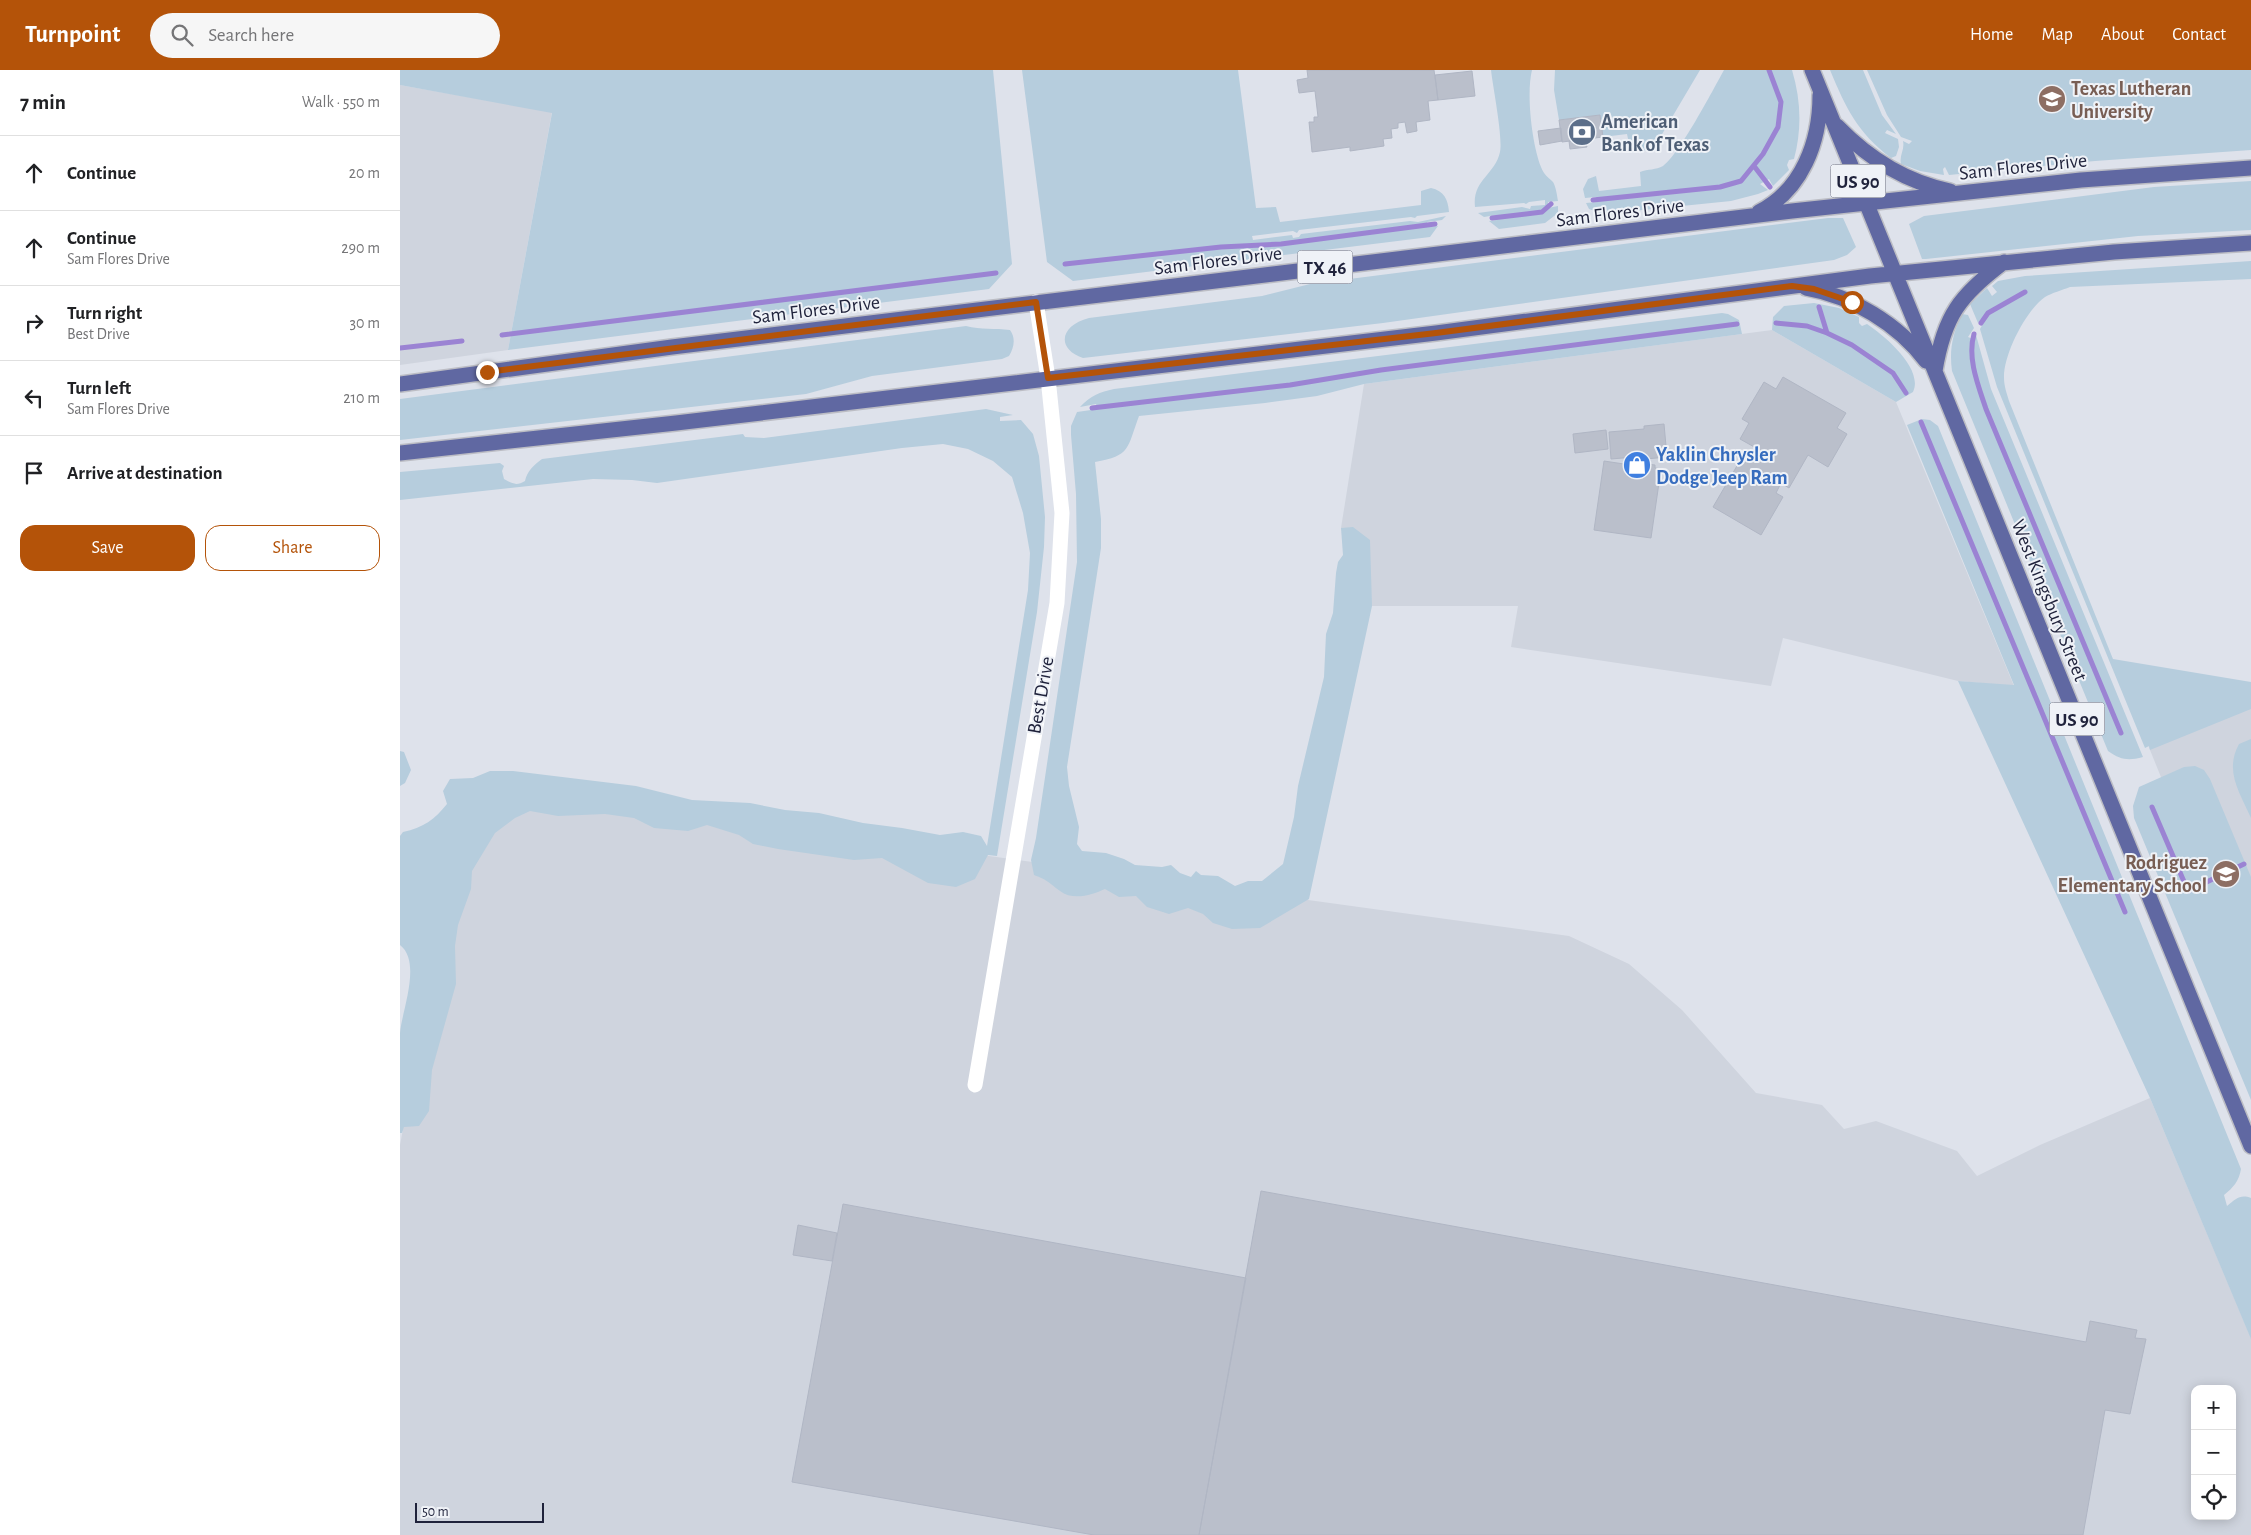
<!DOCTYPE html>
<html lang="en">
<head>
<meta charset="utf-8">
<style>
	:root { --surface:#fff; --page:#f6f6f6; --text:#202124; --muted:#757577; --line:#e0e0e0; --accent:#b45309 }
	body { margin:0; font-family:"Alegreya Sans",sans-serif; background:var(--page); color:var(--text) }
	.controls { position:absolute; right:15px; bottom:15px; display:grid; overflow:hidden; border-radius:10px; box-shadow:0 2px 12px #0003 }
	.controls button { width:45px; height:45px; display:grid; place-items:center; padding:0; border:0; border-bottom:1px solid var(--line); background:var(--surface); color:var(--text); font:25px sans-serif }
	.scale { position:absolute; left:15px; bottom:12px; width:129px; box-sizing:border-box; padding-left:5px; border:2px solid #1f223b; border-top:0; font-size:14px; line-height:18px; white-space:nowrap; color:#1f223b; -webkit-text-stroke:4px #eff2f7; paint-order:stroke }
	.stop { position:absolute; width:15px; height:15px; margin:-11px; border:4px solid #b45309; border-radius:50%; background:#fff }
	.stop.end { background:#b45309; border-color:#fff; box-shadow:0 1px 5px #0008 }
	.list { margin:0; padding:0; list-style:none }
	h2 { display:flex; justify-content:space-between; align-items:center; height:65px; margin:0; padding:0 20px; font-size:21px }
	h2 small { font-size:16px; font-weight:400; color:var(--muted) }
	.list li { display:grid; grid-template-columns:32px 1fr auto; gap:15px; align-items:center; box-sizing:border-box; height:75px; padding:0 20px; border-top:1px solid var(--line) }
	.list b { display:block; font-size:19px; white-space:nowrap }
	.list p { margin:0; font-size:16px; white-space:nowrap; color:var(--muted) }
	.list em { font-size:16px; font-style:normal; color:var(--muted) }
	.actions { display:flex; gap:10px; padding:15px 20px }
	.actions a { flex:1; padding:11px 0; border:1px solid var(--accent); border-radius:15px; text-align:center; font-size:18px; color:var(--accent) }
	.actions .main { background:var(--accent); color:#fff }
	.icon { flex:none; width:28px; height:28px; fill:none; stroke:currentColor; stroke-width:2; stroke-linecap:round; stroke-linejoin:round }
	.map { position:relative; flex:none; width:1851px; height:1465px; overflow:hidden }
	header { display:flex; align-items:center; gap:30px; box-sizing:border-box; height:70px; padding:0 25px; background:var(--accent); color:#fff }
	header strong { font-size:24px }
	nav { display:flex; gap:28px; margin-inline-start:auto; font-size:18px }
	.search { width:350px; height:45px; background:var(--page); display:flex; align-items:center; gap:12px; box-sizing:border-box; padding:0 18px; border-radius:28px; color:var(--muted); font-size:19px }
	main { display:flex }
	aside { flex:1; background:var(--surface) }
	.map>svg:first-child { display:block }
	.built { fill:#cfd4de; fill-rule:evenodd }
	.green { fill:#b6cddd }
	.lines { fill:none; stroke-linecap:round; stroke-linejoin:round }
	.stream { stroke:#9b83d3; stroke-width:5 }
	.building { fill:#babfcb; stroke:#b0b6c4 }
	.major-casing { stroke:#bcbdc4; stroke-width:18 }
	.minor { stroke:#fff; stroke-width:15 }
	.major { stroke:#6068a2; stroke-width:15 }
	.route { stroke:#b45309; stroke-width:6 }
	.labels { text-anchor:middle; stroke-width:4; stroke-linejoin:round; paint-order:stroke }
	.shield { fill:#eff2f7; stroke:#5d6073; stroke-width:1 }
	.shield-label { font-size:19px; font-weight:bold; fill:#1f223b }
	.education-label { font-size:20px; font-weight:bold; fill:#785e54; stroke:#eff2f7; text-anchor:start }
	.service-label { font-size:20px; font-weight:bold; fill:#4e5e75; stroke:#eff2f7; text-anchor:start }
	.street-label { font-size:20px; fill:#1f223b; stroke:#eff2f7 }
	.shop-label { font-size:20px; font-weight:bold; fill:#366cbe; stroke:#eff2f7; text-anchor:start }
</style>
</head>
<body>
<header>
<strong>Turnpoint</strong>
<div class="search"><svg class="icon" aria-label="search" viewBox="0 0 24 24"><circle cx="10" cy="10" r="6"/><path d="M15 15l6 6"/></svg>Search here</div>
<nav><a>Home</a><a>Map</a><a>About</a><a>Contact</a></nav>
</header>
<main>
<aside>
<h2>7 min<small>Walk · 550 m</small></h2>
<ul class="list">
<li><svg class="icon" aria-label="ahead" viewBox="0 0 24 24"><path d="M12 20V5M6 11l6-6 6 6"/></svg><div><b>Continue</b></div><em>20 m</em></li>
<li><svg class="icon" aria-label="ahead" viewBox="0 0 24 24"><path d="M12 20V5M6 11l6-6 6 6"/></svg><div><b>Continue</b><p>Sam Flores Drive</p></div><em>290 m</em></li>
<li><svg class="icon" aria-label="right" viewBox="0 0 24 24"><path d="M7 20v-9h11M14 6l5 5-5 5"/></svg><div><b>Turn right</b><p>Best Drive</p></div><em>30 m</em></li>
<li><svg class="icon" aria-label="left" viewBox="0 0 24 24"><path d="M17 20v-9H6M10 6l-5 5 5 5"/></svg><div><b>Turn left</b><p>Sam Flores Drive</p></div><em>210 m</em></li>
<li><svg class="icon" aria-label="arrive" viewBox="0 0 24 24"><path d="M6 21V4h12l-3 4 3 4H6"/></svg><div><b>Arrive at destination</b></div></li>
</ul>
<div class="actions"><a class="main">Save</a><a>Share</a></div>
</aside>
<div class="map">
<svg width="1851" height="1465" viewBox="0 0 1851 1465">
	<rect width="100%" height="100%" fill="#dee2eb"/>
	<path class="built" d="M0,15L152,42L108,280L0,295Z
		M1372,260L1496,332L1614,616L1558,611L1383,568L1371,616L1111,577L1118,536H972L941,458L964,314Z
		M1718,602L1851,625V929L1750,680Z
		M68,714L1169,866L1229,894L1282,940L1356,1023L1422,1035L1444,1059L1476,1051L1557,1081L1577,1106L1640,1075L1750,1028L1851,1268V1465H0V1075ZM1795,1319H1832V1446H1795Z"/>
	<path class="green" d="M0,0H593L612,194L589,219L108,280L152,43L0,15Z
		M622,0H838L856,138L876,137L880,152L1021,135V121L1031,118C1044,121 1048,129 1049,142L1017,146L1015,148L1011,147L899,160L897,163L893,161L852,166L853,170L892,165L893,168L899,167L901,164L1010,151L1018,152L1046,146L1042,150L1027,152L1028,157L1038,156L1030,167L673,211L647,192Z
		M1091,0H1132C1126,24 1132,74 1141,97C1144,105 1148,107 1153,112C1156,117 1157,125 1158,131L1148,132V138L1158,136V143L1145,153L1099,159L1089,151L1097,150L1096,145L1084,147L1078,143L1122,137L1130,139L1131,136L1145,135V130L1129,132L1126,134L1124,133L1075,137C1072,110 1095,105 1100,82C1103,67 1093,18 1091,0Z
		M1155,0H1300L1258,71L1249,80L1231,83L1227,64L1203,67L1200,45L1159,50L1154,20Z
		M1324,0H1392C1401,30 1402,59 1394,89L1389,90L1387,95L1389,100L1373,116L1369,109L1360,114L1368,120L1358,124L1331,131L1203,144L1189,139L1186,133L1197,132L1196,127L1185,128L1183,119L1188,109L1196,106L1199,121L1241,116L1240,102C1248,99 1256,100 1263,96C1279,85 1313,20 1324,0Z
		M1430,0H1463L1482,45L1496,64L1487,60L1485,63L1498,69L1499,77L1496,86L1491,88C1457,62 1446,38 1430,0Z
		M1467,0H1851V80L1695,91L1549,105L1545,97L1543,99L1544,105L1520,101L1501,94C1499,85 1505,80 1503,71L1509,74L1512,71L1501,67L1487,45Z
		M1851,111V160L1738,166L1526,189H1522L1509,154L1524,146L1754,117Z
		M1428,148H1443L1456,177L1447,185L1434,190L983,253L683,288C655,278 661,255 689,248L862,226L910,214Z
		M1851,191V209L1670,217C1662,220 1652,223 1645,227C1626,240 1603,285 1604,308C1604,316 1607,324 1609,331L1713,589L1851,612V639L1750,680L1749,676L1745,678L1597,317L1580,259L1585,250L1581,249L1578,253L1570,234L1587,218L1592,226L1597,222L1592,216L1598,211L1625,206Z
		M1414,233L1439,238L1459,247V253L1462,256L1467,254C1485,266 1524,299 1513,322L1496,332L1372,260L1373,247L1384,236Z
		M1322,243L1328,244L1339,250L1342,264L964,314L917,326L865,333L739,346C727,378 731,386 695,392L701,449V478L667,697L669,716L679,757L677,774L682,781L706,783L724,789L735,795L762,797L771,795L780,803L791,807L796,801L801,805L818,806L835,816L848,811H862L883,794L894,747L898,716L924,607L926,564L933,543L936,503L938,492L943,485L941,458L953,457L970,470L972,536L909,829L860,858L832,859L813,853L803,844L788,838L769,844L747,837L736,826L719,827L705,819C692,825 673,831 660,821C649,813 648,810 634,805L631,790L636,768L677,492L676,424L671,365V356L677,342L698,339L696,334L680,337C690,326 700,322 714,319Z
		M1562,244L1568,245L1574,258L1568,267L1573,269L1576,265L1591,319L1743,687C1728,691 1721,690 1708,681L1552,301C1549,279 1553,263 1562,244Z
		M566,256C581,260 595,258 610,260C616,268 614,278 609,286L602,289L472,306L406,324L0,370V329Z
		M586,339L613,345L600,347V351L621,350L633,364L639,386L645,447L644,477L637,542L597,786L588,785L575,809L556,817L528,813L482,788L454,790L378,779L353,774L339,765L307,755L288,761L254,758L234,748L205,744L158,746L130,741L115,748L95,763L72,801L71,819L58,855L55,876L56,914L32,1000L29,1041L19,1056L4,1057L2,1063H0C0,1030 0,996 0,963C2,940 22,892 0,875V766L3,762C23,758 35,749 47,734L43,721L50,709L73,708L90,701H113L236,716L292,730L350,733L385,740L419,743L463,753L502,758L540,765L563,762L581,766L587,776L628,520L630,483L623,443L612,407L593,391L568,379L543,374L502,378L257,413L232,410L193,409L0,430V402L100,393L104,396L102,401L104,409C112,414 117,416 125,411C127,401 134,395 142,389L343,364L345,367L364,368Z
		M1522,349L1530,350L1538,356L1841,1099C1839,1111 1833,1118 1824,1125L1827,1136C1836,1129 1840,1124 1851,1128V1269L1750,1028L1558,611L1614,615L1507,355Z
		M1851,669V748C1840,723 1824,701 1839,674Z
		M0,681L4,682L11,700L5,713L0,716Z
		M1795,696L1804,700L1810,709L1851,807V1030L1734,748L1733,736L1739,717L1784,697Z"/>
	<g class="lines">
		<path class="stream" d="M1354,96L1370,117
			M1193,130L1320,117L1341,111L1363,84L1378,57L1381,32L1369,0
			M1092,148L1142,142L1151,134
			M665,194L821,177L881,174L1035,154
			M1419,237L1427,263
			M1376,253L1407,256L1427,263L1452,275L1493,303L1506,323
			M1581,253L1588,243L1625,222
			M1574,264C1567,288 1578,315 1586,339L1721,663
			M102,265L596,203
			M0,278L62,271
			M692,338L890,315L981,300L1337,254
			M1521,352L1725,842
			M1752,737L1788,821L1844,794"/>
	</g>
	<path class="building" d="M907,0H1034L1038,30L1028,31L1030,50L1016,52L1017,61L1007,63L1005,52L998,53V58L991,59L992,68L983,69L984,76L950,81V77L912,82L909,52H914V47H918L915,21L899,23L897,10L908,8Z
		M1072,1L1075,26L1038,30L1035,5Z
		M1200,45L1203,67L1162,72L1159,50Z
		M1161,58L1162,71L1140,75L1138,61Z
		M1185,69L1187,77L1170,79L1169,71Z
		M1383,307L1446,343L1437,358L1447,364L1428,397L1408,385L1389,418L1381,413L1376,423L1383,427L1361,465L1313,437L1341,389L1348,393L1356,378L1340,369L1349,353L1342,349L1364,312L1376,319Z
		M1264,354L1267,387L1246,389V386L1211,389L1209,362L1244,359V356Z
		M1206,360L1208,379L1175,383L1173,364Z
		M1204,391L1237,396V393L1255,395V398L1261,399L1251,468L1194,460Z
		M861,1121L1686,1272L1690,1251L1737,1260L1735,1268L1746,1269L1730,1344L1705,1340L1683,1465H799Z
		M443,1134L846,1208L799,1465H694L392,1412Z
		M398,1155L437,1163L432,1191L393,1185Z"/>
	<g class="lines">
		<defs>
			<path id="major" d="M1412,0L1851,1076
				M1437,56C1468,88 1506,112 1550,121
				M1359,142C1402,120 1420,72 1420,25
				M1406,218C1452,226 1498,254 1526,291
				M1535,301C1544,246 1560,225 1604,192
				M0,314L272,277L1392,141L1681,110L1851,98
				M0,383L276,353L1036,263L1470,206L1714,182L1851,173"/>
		</defs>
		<use href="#major" class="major-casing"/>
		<path class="minor" d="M575,1015L657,533L662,443L648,308L636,232"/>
		<use href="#major" class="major"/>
	</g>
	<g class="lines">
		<path class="route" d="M87,302L636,232L648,308L1036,263L1392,216L1414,219L1452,232"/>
	</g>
	<defs>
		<symbol id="university-disc" viewBox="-11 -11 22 22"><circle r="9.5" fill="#8d6e63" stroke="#eff2f7"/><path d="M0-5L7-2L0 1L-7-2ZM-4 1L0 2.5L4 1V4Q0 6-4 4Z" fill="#fff"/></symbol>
		<symbol id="bank-disc" viewBox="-11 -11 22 22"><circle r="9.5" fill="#5c6f8a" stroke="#eff2f7"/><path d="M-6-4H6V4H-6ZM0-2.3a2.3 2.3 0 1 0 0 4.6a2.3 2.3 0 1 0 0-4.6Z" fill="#fff"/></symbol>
		<symbol id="shop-disc" viewBox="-11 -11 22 22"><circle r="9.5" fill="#3f7fe0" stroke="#eff2f7"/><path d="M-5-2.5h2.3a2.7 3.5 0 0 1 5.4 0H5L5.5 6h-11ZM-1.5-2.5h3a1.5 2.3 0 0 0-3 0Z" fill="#fff"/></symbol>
		<symbol id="school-disc" viewBox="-11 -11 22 22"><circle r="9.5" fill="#8d6e63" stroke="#eff2f7"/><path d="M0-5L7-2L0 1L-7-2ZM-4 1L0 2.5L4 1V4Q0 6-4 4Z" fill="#fff"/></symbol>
	</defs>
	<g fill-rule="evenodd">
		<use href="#university-disc" x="1636" y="13" width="32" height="32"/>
		<use href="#bank-disc" x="1166" y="46" width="32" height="32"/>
		<use href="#shop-disc" x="1221" y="379" width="32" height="32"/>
		<use href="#school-disc" x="1810" y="788" width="32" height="32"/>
	</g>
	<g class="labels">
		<g class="shield">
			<rect x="1430.5" y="94.5" width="55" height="33" rx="4"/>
			<rect x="897.5" y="180.5" width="55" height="33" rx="4"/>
			<rect x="1649.5" y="632.5" width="55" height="33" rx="4"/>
		</g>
		<g class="shield-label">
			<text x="1458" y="118">US 90</text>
			<text x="925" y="204">TX 46</text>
			<text x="1677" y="656">US 90</text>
		</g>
		<g class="education-label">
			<text x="1671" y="25">Texas Lutheran<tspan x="1671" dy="23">University</tspan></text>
			<text x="1807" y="799" text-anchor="end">Rodriguez<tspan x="1807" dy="23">Elementary School</tspan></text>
		</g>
		<g class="service-label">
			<text x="1201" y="58">American<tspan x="1201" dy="23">Bank of Texas</tspan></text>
		</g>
		<g class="street-label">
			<text transform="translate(1623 96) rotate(-6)" y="7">Sam Flores Drive</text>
			<text transform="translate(1220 142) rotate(-7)" y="7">Sam Flores Drive</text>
			<text transform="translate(818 190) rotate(-7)" y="7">Sam Flores Drive</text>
			<text transform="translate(416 239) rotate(-7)" y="7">Sam Flores Drive</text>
			<text transform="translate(1650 530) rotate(68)" y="7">West Kingsbury Street</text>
			<text transform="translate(640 625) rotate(-80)" y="7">Best Drive</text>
		</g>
		<g class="shop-label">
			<text x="1256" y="391">Yaklin Chrysler<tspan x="1256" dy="23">Dodge Jeep Ram</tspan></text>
		</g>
	</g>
</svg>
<div class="controls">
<button>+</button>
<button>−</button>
<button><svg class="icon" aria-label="locate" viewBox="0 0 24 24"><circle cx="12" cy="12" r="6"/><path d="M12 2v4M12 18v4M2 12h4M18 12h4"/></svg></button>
</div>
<div class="scale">50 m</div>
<div class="stop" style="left:1452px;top:232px"></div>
<div class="stop end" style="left:87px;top:302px"></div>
</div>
</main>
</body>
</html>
